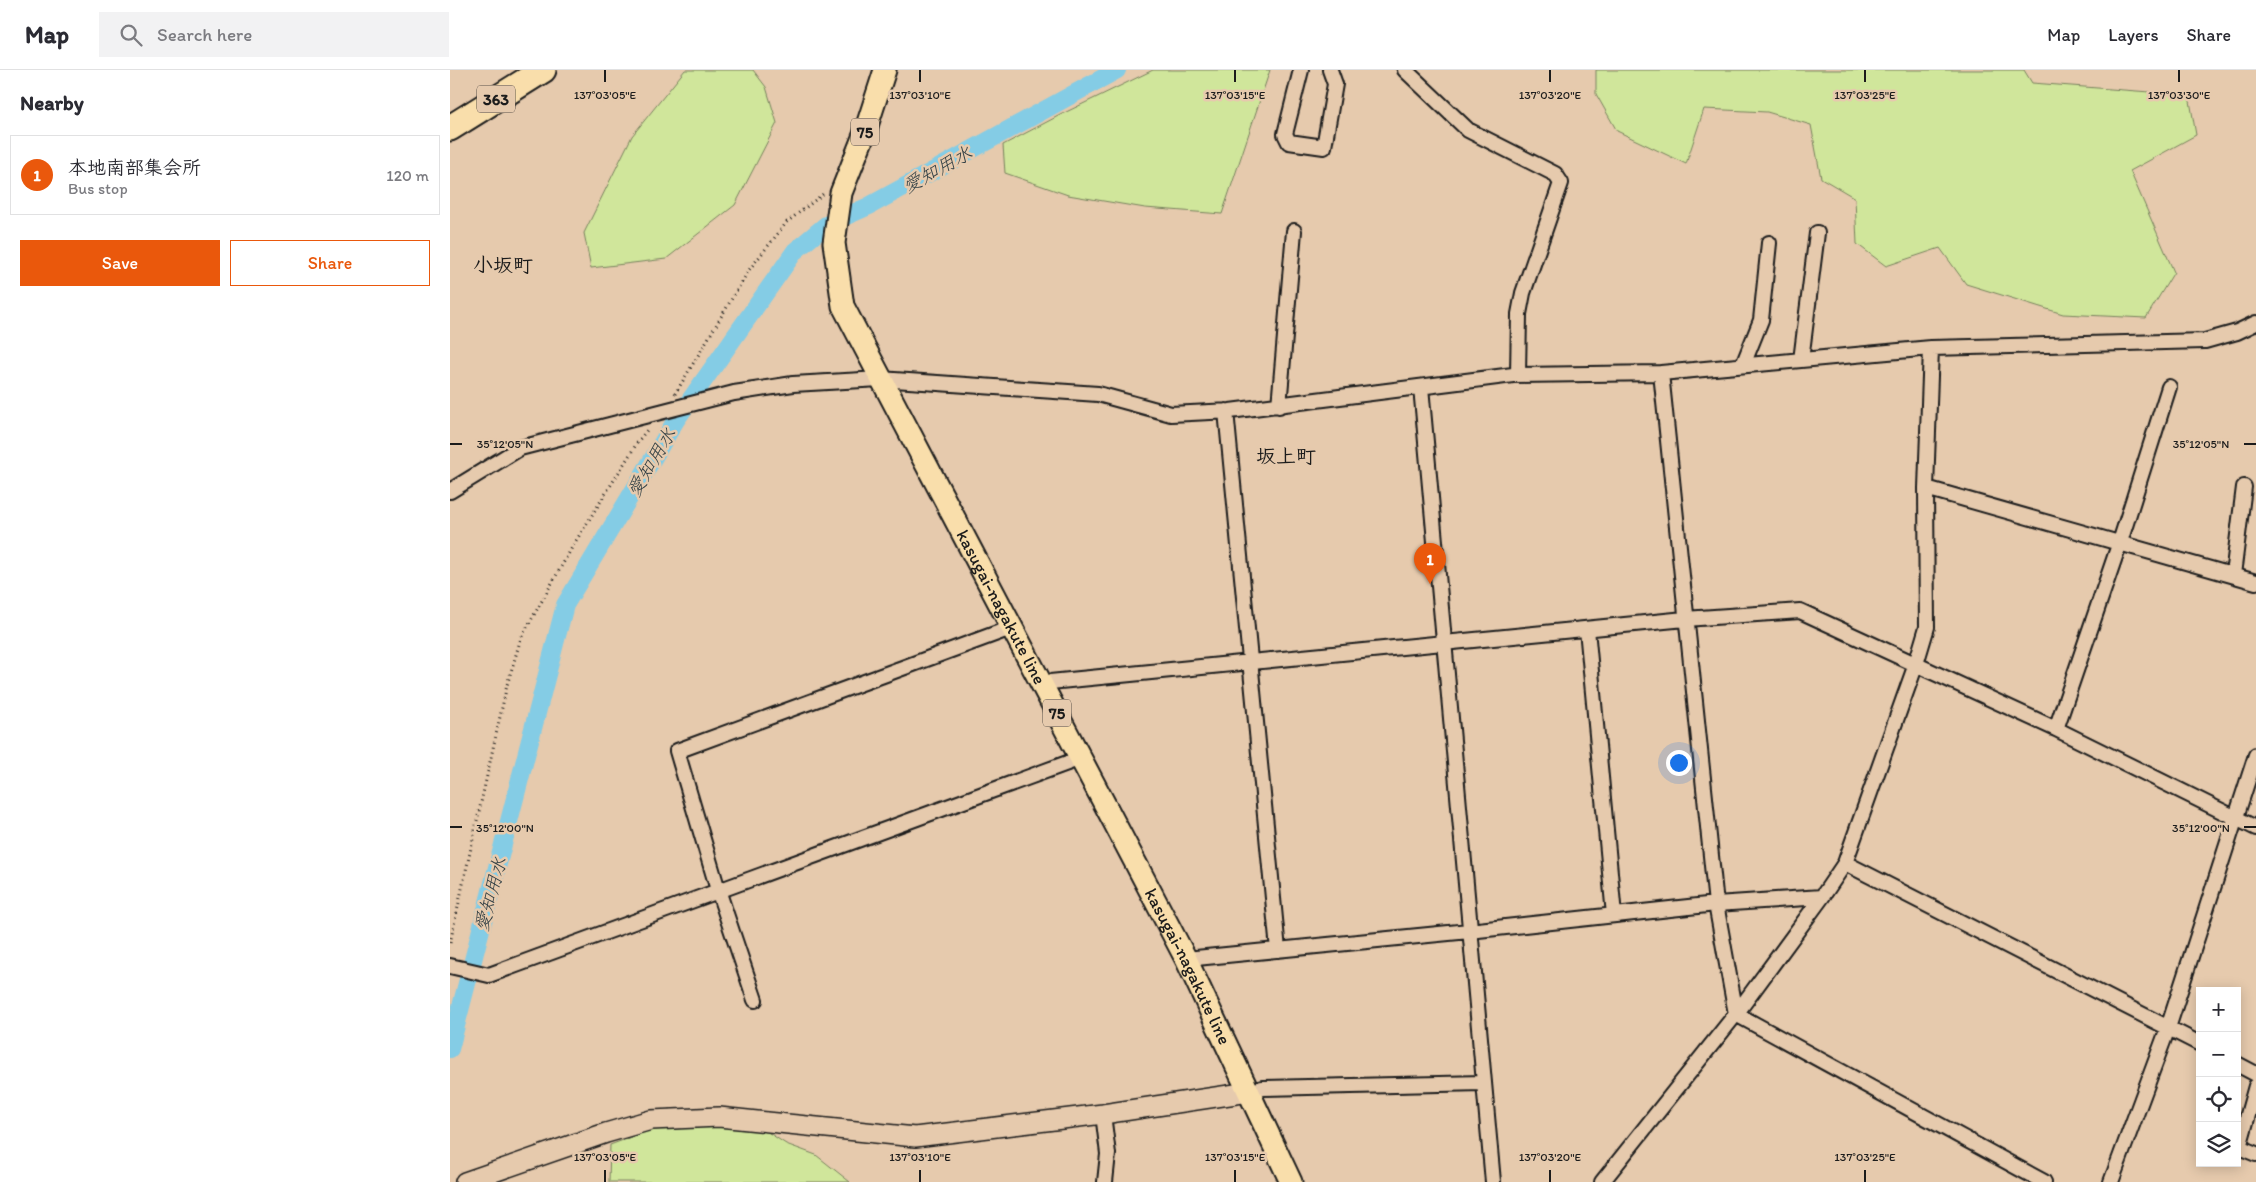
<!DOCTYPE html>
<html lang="en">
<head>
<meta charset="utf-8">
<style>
	:root { --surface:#fff; --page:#f2f2f3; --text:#2b2b33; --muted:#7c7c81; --line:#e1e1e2; --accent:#ea580c }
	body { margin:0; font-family:Itim,"Klee One",sans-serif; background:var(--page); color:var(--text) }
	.controls { position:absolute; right:15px; bottom:15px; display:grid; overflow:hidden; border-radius:0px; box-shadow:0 2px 12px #0003 }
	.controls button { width:45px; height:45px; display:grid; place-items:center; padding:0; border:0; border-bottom:1px solid var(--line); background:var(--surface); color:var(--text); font:25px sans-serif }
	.you { position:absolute; left:1228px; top:692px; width:18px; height:18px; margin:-12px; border:4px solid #fff; border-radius:50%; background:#1a73e8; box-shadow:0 0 0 8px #1a73e833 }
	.badge { display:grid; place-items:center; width:32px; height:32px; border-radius:50%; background:var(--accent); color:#fff; font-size:16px; font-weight:700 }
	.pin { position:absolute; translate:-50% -41px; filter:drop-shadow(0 1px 2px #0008) }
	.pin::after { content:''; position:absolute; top:26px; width:18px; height:15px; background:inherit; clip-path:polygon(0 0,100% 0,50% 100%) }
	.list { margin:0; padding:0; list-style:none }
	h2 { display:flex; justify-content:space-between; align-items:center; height:65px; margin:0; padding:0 20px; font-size:21px }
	h2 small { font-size:16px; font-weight:400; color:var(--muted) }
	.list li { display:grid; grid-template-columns:32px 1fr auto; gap:15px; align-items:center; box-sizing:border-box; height:80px; margin:0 10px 10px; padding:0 10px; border:1px solid var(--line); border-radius:0px }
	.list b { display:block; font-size:19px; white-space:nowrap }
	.list p { margin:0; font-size:16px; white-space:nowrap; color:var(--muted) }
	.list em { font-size:16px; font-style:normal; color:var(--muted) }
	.actions { display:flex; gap:10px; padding:15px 20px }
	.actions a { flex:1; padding:11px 0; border:1px solid var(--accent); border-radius:0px; text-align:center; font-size:18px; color:var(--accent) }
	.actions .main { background:var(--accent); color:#fff }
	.icon { flex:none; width:28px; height:28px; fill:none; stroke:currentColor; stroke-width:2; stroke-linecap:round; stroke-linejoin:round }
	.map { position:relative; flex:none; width:1806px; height:1112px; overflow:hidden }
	header { display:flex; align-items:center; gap:30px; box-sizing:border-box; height:70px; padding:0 25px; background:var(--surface); border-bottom:1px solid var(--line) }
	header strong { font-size:24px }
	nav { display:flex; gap:28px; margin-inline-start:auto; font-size:18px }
	.search { width:350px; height:45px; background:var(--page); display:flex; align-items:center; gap:12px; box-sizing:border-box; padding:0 18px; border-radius:0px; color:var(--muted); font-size:19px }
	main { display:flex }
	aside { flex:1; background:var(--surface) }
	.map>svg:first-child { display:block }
	.green { fill:#d0e69b; stroke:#76815c }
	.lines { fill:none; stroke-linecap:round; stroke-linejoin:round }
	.canal { stroke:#84cce5; stroke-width:18 }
	.street-casing { stroke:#1c1c1c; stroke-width:18 }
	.secondary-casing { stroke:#1c1c1c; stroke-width:22 }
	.primary-casing { stroke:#1c1c1c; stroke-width:25 }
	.highway-casing { stroke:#1c1c1c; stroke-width:29 }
	.path { stroke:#1c1c1c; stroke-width:3; stroke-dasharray:1 4; stroke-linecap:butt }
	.street { stroke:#e6caad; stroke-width:14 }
	.secondary { stroke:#e6caad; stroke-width:19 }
	.primary { stroke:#f9deab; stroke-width:21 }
	.highway { stroke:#f9deab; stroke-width:25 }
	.ticks { fill:none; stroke:#1c1c1c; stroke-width:2 }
	.labels { text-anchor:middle; stroke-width:5; stroke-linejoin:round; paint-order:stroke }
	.shield { fill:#e6caad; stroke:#595048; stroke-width:1 }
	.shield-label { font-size:16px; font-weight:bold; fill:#1c1c1c }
	.street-label { font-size:18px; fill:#1c1c1c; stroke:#e6caad }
	.water-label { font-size:19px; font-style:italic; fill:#313f44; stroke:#e6caad }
	.quarter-label { font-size:20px; font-weight:bold; fill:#1c1c1c; stroke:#e6caad }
	.ticks-label { font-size:12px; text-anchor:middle; fill:#1c1c1c; stroke:#e6caad; stroke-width:5; stroke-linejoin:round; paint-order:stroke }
</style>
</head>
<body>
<header>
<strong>Map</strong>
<div class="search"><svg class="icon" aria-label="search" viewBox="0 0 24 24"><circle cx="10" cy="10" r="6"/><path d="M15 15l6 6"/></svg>Search here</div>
<nav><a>Map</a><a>Layers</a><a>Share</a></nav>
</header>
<main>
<aside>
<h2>Nearby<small></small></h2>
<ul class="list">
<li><span class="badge">1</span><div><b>本地南部集会所</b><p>Bus stop</p></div><em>120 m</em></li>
</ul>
<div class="actions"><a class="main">Save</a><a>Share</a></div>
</aside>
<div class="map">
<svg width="1806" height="1112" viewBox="0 0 1806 1112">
	<rect width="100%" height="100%" fill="#e6caad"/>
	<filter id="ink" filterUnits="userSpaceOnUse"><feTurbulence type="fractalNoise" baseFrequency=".02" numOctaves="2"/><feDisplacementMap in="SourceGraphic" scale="10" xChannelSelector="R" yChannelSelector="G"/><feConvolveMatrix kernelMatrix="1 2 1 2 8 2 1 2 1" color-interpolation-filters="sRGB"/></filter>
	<g filter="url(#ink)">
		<path class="green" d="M235,0H303L316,17L327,53L285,135L216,189L141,198L134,163L182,66Z
			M703,0H820L772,144L695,138L618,125L555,103L553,75L612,44Z
			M1146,0H1574L1582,13L1739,25L1746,65L1680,101L1724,202L1696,248L1613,244L1516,214L1490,178L1436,196L1407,174L1405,128L1371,108L1361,55L1317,42L1254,39L1236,94L1167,61L1146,24Z
			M259,1057L313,1059L336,1074L366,1085L400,1112H159L160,1075L200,1060Z"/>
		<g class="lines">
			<path class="canal" d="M0,979L115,535L226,350L345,181L376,155L419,136L667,0"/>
			<defs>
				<path id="street" d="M851,0L835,64L839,72L874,77L885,14L880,0
					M955,0L1018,60L1105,104L1111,113L1073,223L1069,244L1068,305
					M1351,290L1367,163
					M1293,295L1311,250L1319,173
					M1211,303L1266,834L1286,944
					M971,317L1043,1112
					M829,336L844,161
					M776,341L828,880
					M1476,418L1806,512
					M0,421L70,378L284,323L343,314L430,309L648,324L721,344L780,341L1063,305L1211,303L1481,278L1755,271L1787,262L1806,253
					M1783,505L1794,417
					M1137,559L1164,845
					M590,613L1235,549L1350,541L1606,659L1806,758
					M1606,659L1670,472L1719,317
					M1395,793L1750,974
					M736,889L1019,861L1266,834L1372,827
					M0,896L39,905L631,688
					M305,930L268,820L227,681L561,558
					M1286,944L1594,1112
					M1787,994L1806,1004
					M1806,1016L1789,1077L1806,1084
					M799,1022L812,1018L1033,1013
					M653,1044L658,1084L655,1112
					M1152,1112L1286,944L1372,827L1395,793L1466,594L1477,557L1476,418L1481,278
					M1661,1112L1718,958L1806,685"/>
				<path id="secondary" d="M15,1112L156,1063L201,1050L269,1047L465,1067L653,1044L799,1022"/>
				<g id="primary">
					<path id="s1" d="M435,0L414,65L391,123L384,173L393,236L736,889L841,1112"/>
				</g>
				<path id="highway" d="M0,58L93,0"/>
			</defs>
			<use href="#street" class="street-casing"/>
			<use href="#secondary" class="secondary-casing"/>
			<use href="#primary" class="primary-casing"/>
			<use href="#highway" class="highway-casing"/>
			<path class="path" d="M225,324L299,200L337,152L373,124
				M0,873L57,615L71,568L124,474L189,370L197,360"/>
			<use href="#street" class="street"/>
			<use href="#secondary" class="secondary"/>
			<use href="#primary" class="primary"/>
			<use href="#highway" class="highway"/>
		</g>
	</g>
	<path class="ticks" d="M155,0V12M470,0V12M785,0V12M1100,0V12M1415,0V12M1729,0V12M0,374H12M1794,374H1806M0,757H12M1794,757H1806M155,1100V1112M470,1100V1112M785,1100V1112M1100,1100V1112M1415,1100V1112"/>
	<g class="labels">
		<g class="shield">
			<rect x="27" y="15.5" width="38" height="27" rx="4"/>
			<rect x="401" y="48.5" width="28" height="27" rx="4"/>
			<rect x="593" y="629.5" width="28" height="27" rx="4"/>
		</g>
		<g class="shield-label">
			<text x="46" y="35">363</text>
			<text x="415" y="68">75</text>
			<text x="607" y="649">75</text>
		</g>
		<g class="street-label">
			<text dy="6" stroke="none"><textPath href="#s1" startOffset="585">kasugai-nagakute line</textPath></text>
			<text dy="6" stroke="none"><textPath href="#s1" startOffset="990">kasugai-nagakute line</textPath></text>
		</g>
		<g class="water-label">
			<text transform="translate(487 99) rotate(-29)" y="7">愛知用水</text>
			<text transform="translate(201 392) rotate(-59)" y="7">愛知用水</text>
			<text transform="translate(40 824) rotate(-75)" y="7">愛知用水</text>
		</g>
		<g class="quarter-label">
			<text x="53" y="202">小坂町</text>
			<text x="836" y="393">坂上町</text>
		</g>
	</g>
	<g class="ticks-label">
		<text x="155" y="29">137°03'05"E</text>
		<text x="470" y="29">137°03'10"E</text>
		<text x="785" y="29">137°03'15"E</text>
		<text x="1100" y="29">137°03'20"E</text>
		<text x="1415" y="29">137°03'25"E</text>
		<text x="1729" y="29">137°03'30"E</text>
		<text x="55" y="378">35°12'05"N</text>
		<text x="1751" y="378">35°12'05"N</text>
		<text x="55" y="762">35°12'00"N</text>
		<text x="1751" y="762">35°12'00"N</text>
		<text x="155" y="1091">137°03'05"E</text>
		<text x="470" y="1091">137°03'10"E</text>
		<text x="785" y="1091">137°03'15"E</text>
		<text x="1100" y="1091">137°03'20"E</text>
		<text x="1415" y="1091">137°03'25"E</text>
	</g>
</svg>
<div class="controls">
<button>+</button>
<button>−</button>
<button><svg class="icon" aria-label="locate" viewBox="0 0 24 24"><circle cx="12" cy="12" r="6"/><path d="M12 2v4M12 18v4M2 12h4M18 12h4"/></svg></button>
<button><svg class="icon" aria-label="layers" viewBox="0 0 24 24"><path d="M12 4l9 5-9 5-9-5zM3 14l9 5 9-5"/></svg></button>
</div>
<div class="you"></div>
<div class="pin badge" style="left:980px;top:514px">1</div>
</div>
</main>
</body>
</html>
